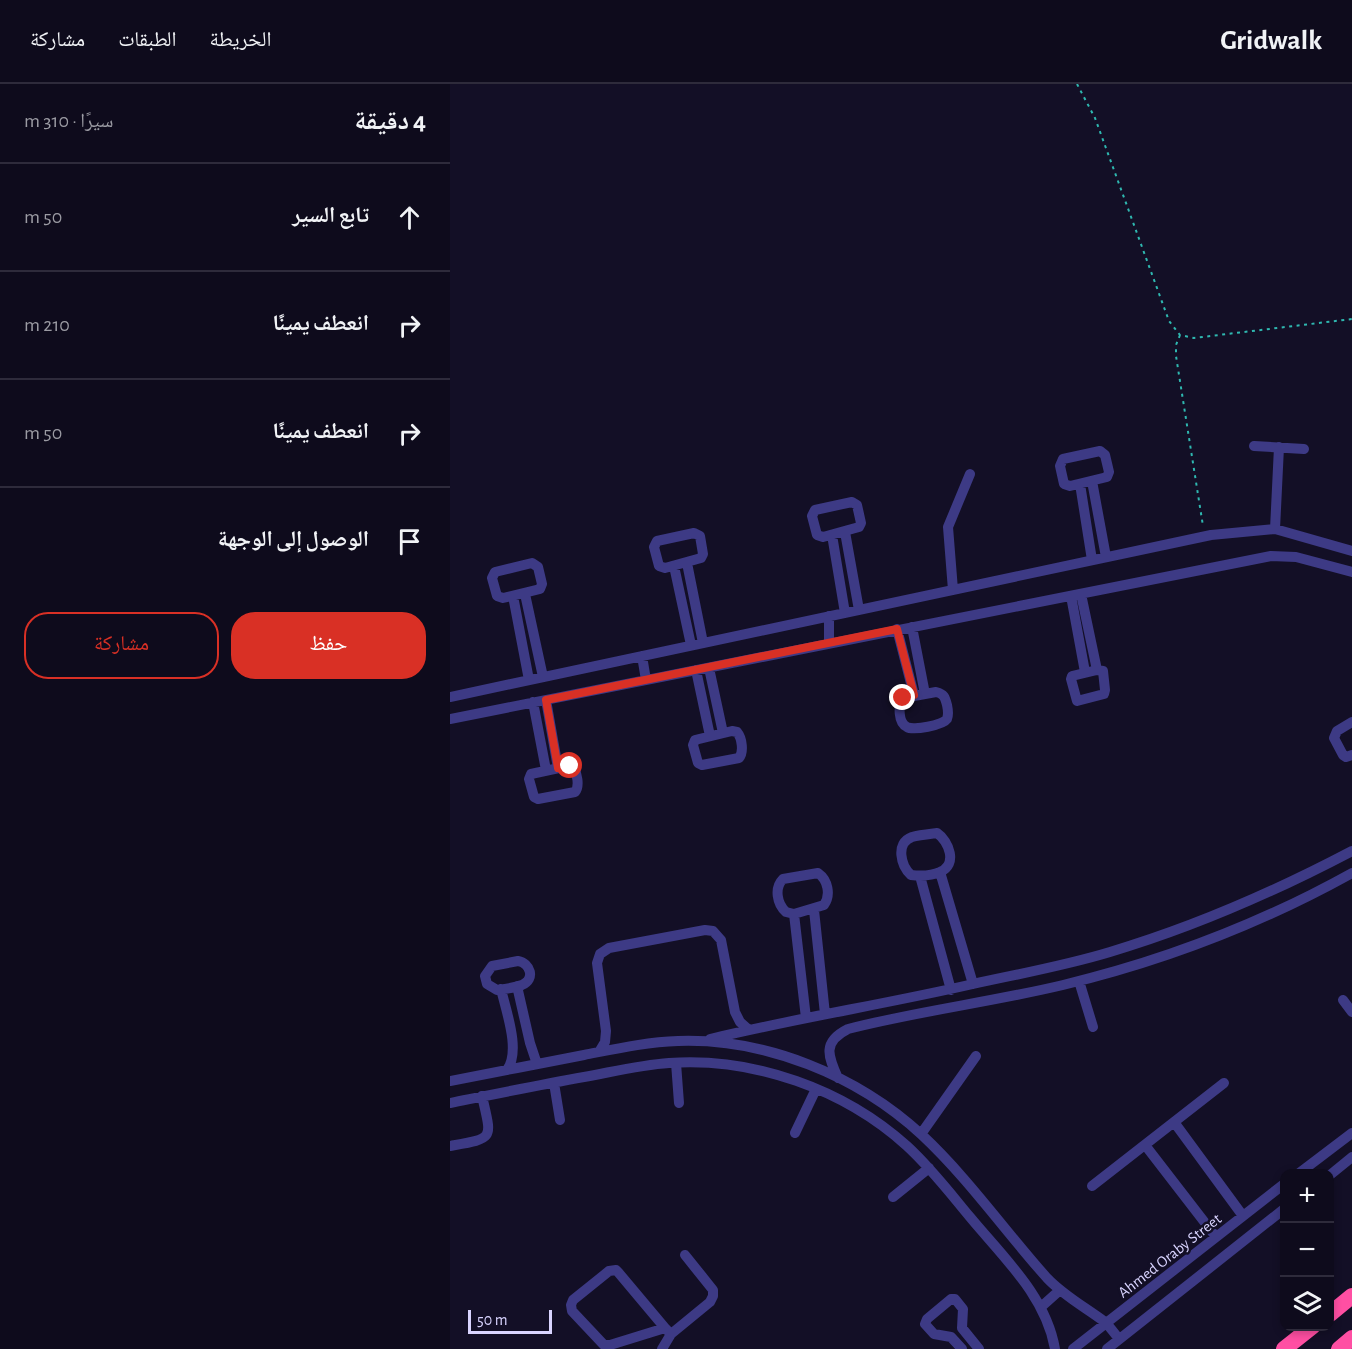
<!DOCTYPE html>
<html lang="ar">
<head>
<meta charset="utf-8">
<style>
	:root { --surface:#0e0b1c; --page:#171425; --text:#f1f3f6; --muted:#9b9ba3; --line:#2e2b3b; --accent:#d93025 }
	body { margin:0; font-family:"Alegreya Sans","Noto Naskh Arabic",sans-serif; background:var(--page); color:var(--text); direction:rtl }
	.controls { position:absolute; right:18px; bottom:18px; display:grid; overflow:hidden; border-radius:12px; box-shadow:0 3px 9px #0003 }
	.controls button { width:54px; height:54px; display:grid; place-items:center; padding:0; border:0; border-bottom:2px solid var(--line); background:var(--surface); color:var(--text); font:30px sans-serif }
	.scale { position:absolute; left:18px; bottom:15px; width:84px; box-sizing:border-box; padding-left:6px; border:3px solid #d9d4ff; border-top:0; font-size:16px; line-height:21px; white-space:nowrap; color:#d9d4ff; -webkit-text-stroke:4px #130f26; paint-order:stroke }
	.stop { position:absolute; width:18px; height:18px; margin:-14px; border:4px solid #d93025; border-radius:50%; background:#fff }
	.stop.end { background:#d93025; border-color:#fff; box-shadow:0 2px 6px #0008 }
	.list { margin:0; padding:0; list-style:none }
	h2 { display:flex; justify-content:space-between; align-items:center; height:78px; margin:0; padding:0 24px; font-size:26px }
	h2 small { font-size:20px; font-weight:400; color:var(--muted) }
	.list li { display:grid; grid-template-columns:39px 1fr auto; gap:18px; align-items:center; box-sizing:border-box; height:108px; padding:0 24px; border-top:2px solid var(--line) }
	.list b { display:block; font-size:22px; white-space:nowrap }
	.list em { font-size:20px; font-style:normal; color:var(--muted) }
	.actions { display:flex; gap:12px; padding:18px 24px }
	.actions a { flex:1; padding:14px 0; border:2px solid var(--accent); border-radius:24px; text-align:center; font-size:21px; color:var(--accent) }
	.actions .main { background:var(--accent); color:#fff }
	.icon { flex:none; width:33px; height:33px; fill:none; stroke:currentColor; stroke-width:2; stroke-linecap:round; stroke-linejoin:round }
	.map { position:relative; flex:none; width:902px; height:1265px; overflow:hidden; direction:ltr }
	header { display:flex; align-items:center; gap:36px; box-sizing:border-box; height:84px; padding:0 30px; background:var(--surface); border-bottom:2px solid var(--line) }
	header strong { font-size:28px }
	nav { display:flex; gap:33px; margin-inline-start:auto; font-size:21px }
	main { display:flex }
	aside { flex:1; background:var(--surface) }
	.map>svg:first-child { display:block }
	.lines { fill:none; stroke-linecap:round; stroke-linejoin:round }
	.path { stroke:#2fb8b0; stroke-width:2; stroke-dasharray:3 4.5; stroke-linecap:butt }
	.minor { stroke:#3d3a85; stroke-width:10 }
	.highway { stroke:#ff4fa3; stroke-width:16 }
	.route { stroke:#d93025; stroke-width:8 }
	.labels { text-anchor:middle; stroke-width:5; stroke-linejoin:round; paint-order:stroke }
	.street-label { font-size:16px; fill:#d9d4ff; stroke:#130f26 }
</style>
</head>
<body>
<header>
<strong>Gridwalk</strong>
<nav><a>الخريطة</a><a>الطبقات</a><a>مشاركة</a></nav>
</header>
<main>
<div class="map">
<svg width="902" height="1265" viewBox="0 0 902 1265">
	<rect width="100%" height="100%" fill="#130f26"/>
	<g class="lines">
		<path class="path" d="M627,0L645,34L719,237L730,251L744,254L902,235
			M730,251L726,261V272L753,442"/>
		<path class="minor" d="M804,362L854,365
			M650,367L655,371L659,388L657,393L620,402L614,400L610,382L613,375Z
			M642,397L656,473
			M630,400L642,476
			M402,418L407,421L411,439L409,443L373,453L367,451L362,432L365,426Z
			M825,445L829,363
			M395,448L409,526
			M244,449L250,452L253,470L251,474L215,484L209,482L204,463L207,457Z
			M382,451L395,529
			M82,479L88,483L92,500L90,505L53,514L47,512L42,494L45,488Z
			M237,479L253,559
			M224,482L241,561
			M503,506L498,443L520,390
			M75,510L93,593
			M631,510L647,586L653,587L655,606L654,610L627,617L621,595L622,592L647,586
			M63,512L79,596
			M621,512L635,588
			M379,532V559
			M462,543L475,610
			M447,545L464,611
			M192,572L196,596
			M259,584L273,649
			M246,586L260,652
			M486,608C494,610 495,613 497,621C498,626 499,630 497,635C493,641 463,647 457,643C448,639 448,621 453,614Z
			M0,613L761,451L825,445L902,467
			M96,616L108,684
			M83,618L96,686
			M0,635L821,472L846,473L902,488
			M902,638L887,647L884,654L893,671L896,673L902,671
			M282,647L287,648C292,654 294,668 289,674L252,681L248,679L243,661L245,656Z
			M118,682H123C127,689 130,702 125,708L88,715L84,713L79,695L81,690Z
			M487,749C499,757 508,781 490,788C481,792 470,792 461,791C451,782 445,759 462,753C469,751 479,750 487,749Z
			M490,788L523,900
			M368,789C378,796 381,811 374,821L344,830L336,828C327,820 324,804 333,795Z
			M470,792L501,906
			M364,826L375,930
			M344,830L356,934
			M68,877C80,879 86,895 72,901C64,904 55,905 47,906L37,900L35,892L42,882Z
			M629,897L643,943
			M67,902L80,959L87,980
			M51,905C56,927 71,967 57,986
			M893,916L902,928
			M260,955C347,934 436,920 523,900C568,890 614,882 660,868C744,843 824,808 902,767
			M149,968L155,958L156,947L147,879L150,870L159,864L255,846L263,847L271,856L285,928L290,938L299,946
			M226,979L229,1019
			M388,994C378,972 372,958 398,945C468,927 542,918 613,901C713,877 812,839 902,789
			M0,997C45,988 89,980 134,971C165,965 196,958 228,957C315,954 407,991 472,1051C518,1094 555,1147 597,1194C614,1212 635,1223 655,1238C660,1243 665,1250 669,1255
			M104,999L110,1036
			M0,1019C45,1010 89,1001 134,993C162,988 190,981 219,979C304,973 394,1005 457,1062C481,1084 500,1109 520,1133C553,1173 596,1212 605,1265
			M724,1038L793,1132
			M345,1049L366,1005
			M471,1050L526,972
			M695,1061L766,1153
			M0,1062C45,1054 42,1056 32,1012
			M848,1090L902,1049
			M880,1091L902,1073
			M642,1102L774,999
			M443,1113L479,1084
			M591,1223L610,1206
			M215,1244L160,1261H154L122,1227L121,1221L123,1216L159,1187L166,1186L168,1188L215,1244L221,1250
			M212,1265L221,1250L260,1218L263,1212V1206L235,1171
			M512,1265L501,1253L484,1250L475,1240L477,1235L501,1215H505L513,1225L512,1244L529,1265
			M623,1265L834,1100
			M657,1265L834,1125"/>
		<path class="highway" d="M880,1230L902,1212
			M834,1265L863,1242
			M889,1265L902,1254"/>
	</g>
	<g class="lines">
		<path class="route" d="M120,682L108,684L96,616L447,545L464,611L453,614"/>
	</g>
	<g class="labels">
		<g class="street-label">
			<text transform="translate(719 1171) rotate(-38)" y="6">Ahmed Oraby Street</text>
		</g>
	</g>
</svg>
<div class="controls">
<button>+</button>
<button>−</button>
<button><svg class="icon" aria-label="layers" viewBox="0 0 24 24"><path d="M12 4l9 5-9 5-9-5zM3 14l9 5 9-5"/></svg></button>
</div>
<div class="scale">50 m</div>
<div class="stop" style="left:120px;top:682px"></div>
<div class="stop end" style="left:453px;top:614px"></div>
</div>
<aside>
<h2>4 دقيقة<small>سيرًا · 310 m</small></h2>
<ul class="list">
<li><svg class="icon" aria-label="ahead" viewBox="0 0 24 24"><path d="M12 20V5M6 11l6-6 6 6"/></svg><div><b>تابع السير</b></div><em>50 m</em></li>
<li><svg class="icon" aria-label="right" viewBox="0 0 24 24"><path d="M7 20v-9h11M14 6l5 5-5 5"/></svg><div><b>انعطف يمينًا</b></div><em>210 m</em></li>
<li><svg class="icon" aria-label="right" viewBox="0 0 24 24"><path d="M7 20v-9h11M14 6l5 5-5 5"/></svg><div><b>انعطف يمينًا</b></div><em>50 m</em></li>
<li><svg class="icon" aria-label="arrive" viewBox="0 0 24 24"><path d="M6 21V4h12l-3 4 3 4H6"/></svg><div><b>الوصول إلى الوجهة</b></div></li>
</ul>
<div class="actions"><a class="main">حفظ</a><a>مشاركة</a></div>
</aside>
</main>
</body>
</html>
